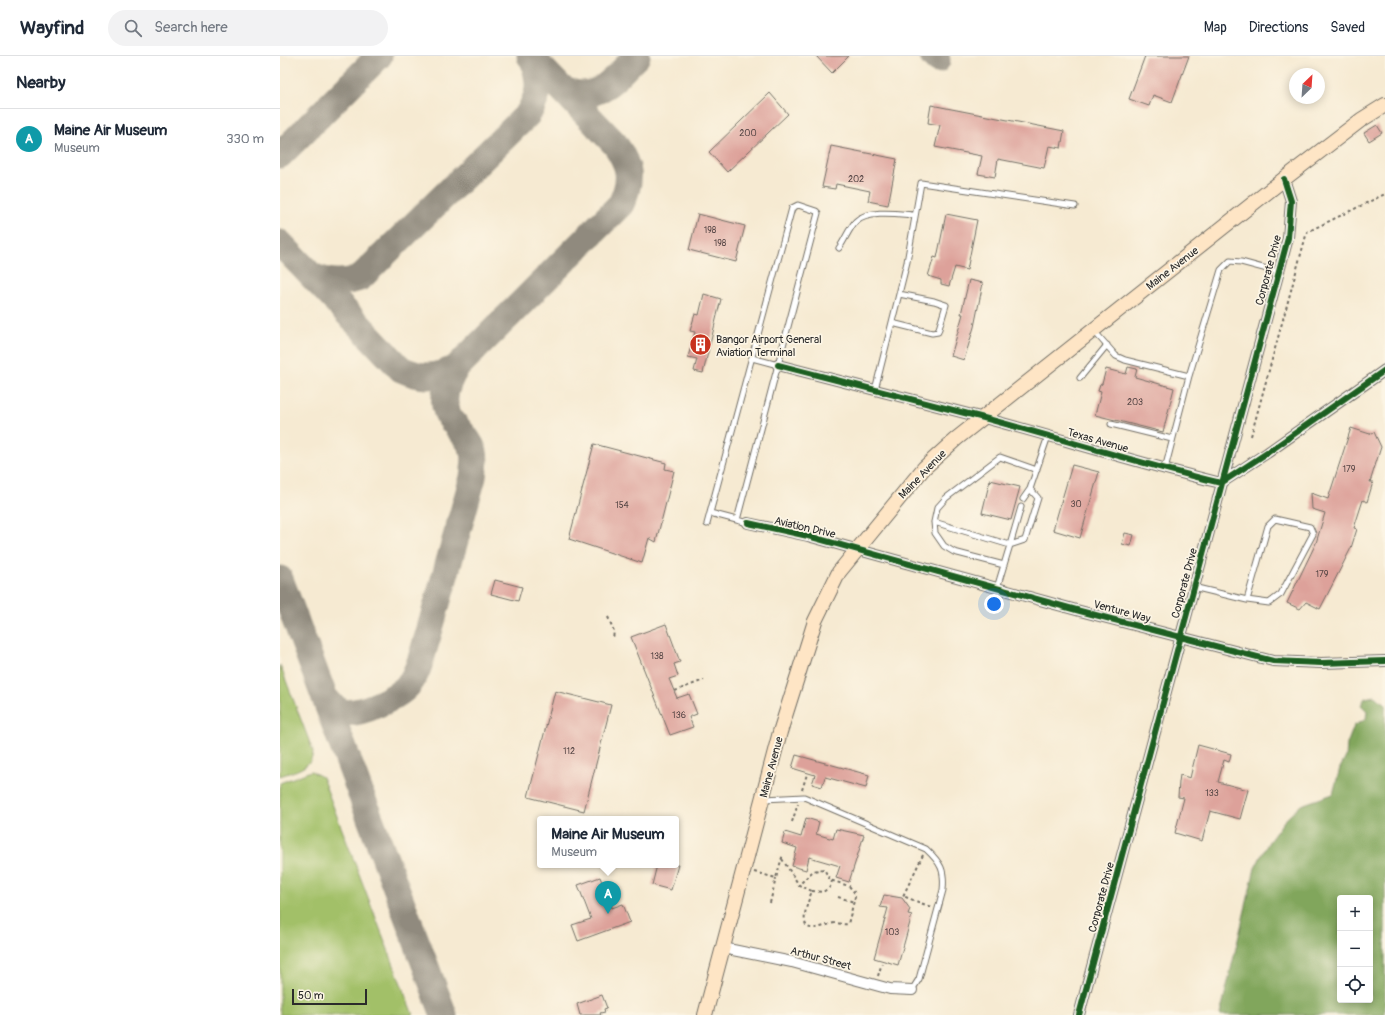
<!DOCTYPE html>
<html lang="en">
<head>
<meta charset="utf-8">
<style>
	:root { --surface:#fff; --page:#f2f2f3; --text:#1f2937; --muted:#747a83; --line:#e0e1e3; --accent:#2563eb }
	body { margin:0; font-family:Pangolin,sans-serif; background:var(--page); color:var(--text) }
	.controls { position:absolute; right:12px; bottom:12px; display:grid; overflow:hidden; border-radius:4px; box-shadow:0 2px 10px #0003 }
	.controls button { width:36px; height:36px; display:grid; place-items:center; padding:0; border:0; border-bottom:1px solid var(--line); background:var(--surface); color:var(--text); font:20px sans-serif }
	.compass { position:absolute; left:1009px; top:12px; width:36px; height:36px; border-radius:50%; background:var(--surface); box-shadow:0 2px 10px #0003; rotate:25deg }
	.scale { position:absolute; left:12px; bottom:10px; width:75px; box-sizing:border-box; padding-left:4px; border:2px solid #2b2b2b; border-top:0; font-size:11px; line-height:14px; white-space:nowrap; color:#2b2b2b; -webkit-text-stroke:3px #fcf5e5; paint-order:stroke }
	.you { position:absolute; left:714px; top:548px; width:14px; height:14px; margin:-10px; border:3px solid #fff; border-radius:50%; background:#1a73e8; box-shadow:0 0 0 6px #1a73e833 }
	.badge { display:grid; place-items:center; width:26px; height:26px; border-radius:50%; background:var(--accent); color:#fff; font-size:13px; font-weight:700 }
	.pin { position:absolute; translate:-50% -33px; filter:drop-shadow(0 1px 2px #0008) }
	.pin::after { content:''; position:absolute; top:21px; width:14px; height:12px; background:inherit; clip-path:polygon(0 0,100% 0,50% 100%) }
	.popup { position:absolute; left:257px; top:760px; width:142px; height:52px; box-sizing:border-box; display:grid; place-content:center; border-radius:4px; background:var(--surface); filter:drop-shadow(0 1px 3px #0005); font-size:13px; white-space:nowrap; color:var(--muted) }
	.popup b { font-size:15px; color:var(--text) }
	.popup::after { content:''; position:absolute; left:50%; top:100%; margin-left:-8px; border:8px solid transparent; border-top-color:var(--surface) }
	.list { margin:0; padding:0; list-style:none }
	h2 { display:flex; justify-content:space-between; align-items:center; height:52px; margin:0; padding:0 16px; font-size:17px }
	h2 small { font-size:13px; font-weight:400; color:var(--muted) }
	.list li { display:grid; grid-template-columns:26px 1fr auto; gap:12px; align-items:center; box-sizing:border-box; height:60px; padding:0 16px; border-top:1px solid var(--line) }
	.list b { display:block; font-size:15px; white-space:nowrap }
	.list p { margin:0; font-size:13px; white-space:nowrap; color:var(--muted) }
	.list em { font-size:13px; font-style:normal; color:var(--muted) }
	.icon { flex:none; width:22px; height:22px; fill:none; stroke:currentColor; stroke-width:2; stroke-linecap:round; stroke-linejoin:round }
	.map { position:relative; flex:none; width:1105px; height:959px; overflow:hidden }
	header { display:flex; align-items:center; gap:24px; box-sizing:border-box; height:56px; padding:0 20px; background:var(--surface); border-bottom:1px solid var(--line) }
	header strong { font-size:19px }
	nav { display:flex; gap:22px; margin-inline-start:auto; font-size:14px }
	.search { width:280px; height:36px; background:var(--page); display:flex; align-items:center; gap:10px; box-sizing:border-box; padding:0 14px; border-radius:22px; color:var(--muted); font-size:15px }
	main { display:flex }
	aside { flex:1; background:var(--surface) }
	.map>svg:first-child { display:block }
	.green { fill:#a2c068; stroke:#66764a }
	.forest { fill:#81a65c; stroke:#566844; fill-rule:evenodd }
	.lines { fill:none; stroke-linecap:round; stroke-linejoin:round }
	.taxiway { stroke:#908a7e; stroke-width:27 }
	.building { fill:#dda19a }
	.service-casing { stroke:#726e65; stroke-width:7 }
	.minor-casing { stroke:#726e65; stroke-width:12 }
	.secondary-casing { stroke:#726e65; stroke-width:16 }
	.path { stroke:#726e65; stroke-width:2; stroke-dasharray:3 3; stroke-linecap:butt }
	.service { stroke:#fff; stroke-width:5 }
	.minor { stroke:#fff; stroke-width:10 }
	.secondary { stroke:#fee5c5; stroke-width:14 }
	.cycleway-casing { stroke:#fcf5e5; stroke-width:8 }
	.cycleway { stroke:#1b5e20; stroke-width:6 }
	.labels { text-anchor:middle; stroke-width:3.5; stroke-linejoin:round; paint-order:stroke }
	.number-label { font-size:9px; fill:#584847 }
	.street-label { font-size:11px; fill:#2b2b2b; stroke:#fcf5e5 }
	.poi-label { font-size:11px; fill:#2b2b2b; stroke:#fcf5e5; text-anchor:start }
</style>
</head>
<body>
<header>
<strong>Wayfind</strong>
<div class="search"><svg class="icon" aria-label="search" viewBox="0 0 24 24"><circle cx="10" cy="10" r="6"/><path d="M15 15l6 6"/></svg>Search here</div>
<nav><a>Map</a><a>Directions</a><a>Saved</a></nav>
</header>
<main>
<aside>
<h2>Nearby<small></small></h2>
<ul class="list">
<li><span class="badge" style="background:#0f9aa8">A</span><div><b>Maine Air Museum</b><p>Museum</p></div><em>330 m</em></li>
</ul>
</aside>
<div class="map">
<svg width="1105" height="959" viewBox="0 0 1105 959">
	<rect width="100%" height="100%" fill="#fcf5e5"/>
	<filter id="ink" filterUnits="userSpaceOnUse"><feTurbulence type="fractalNoise" baseFrequency=".025" numOctaves="2"/><feDisplacementMap in="SourceGraphic" scale="8" xChannelSelector="R" yChannelSelector="G"/><feConvolveMatrix kernelMatrix="1 2 1 2 8 2 1 2 1" color-interpolation-filters="sRGB"/></filter>
	<filter id="wash" filterUnits="userSpaceOnUse"><feTurbulence type="fractalNoise" baseFrequency=".012" numOctaves="4" result="noise"/><feDisplacementMap in="SourceGraphic" scale="16" xChannelSelector="R" yChannelSelector="G"/><feGaussianBlur stdDeviation="0.9" result="paint"/><feColorMatrix in="noise" values="0 0 0 0 0 0 0 0 0 0 0 0 0 0 0 0 0 1.4 0 .05"/><feComposite in="paint" operator="in"/></filter>
	<g filter="url(#wash)">
		<rect width="100%" height="100%" fill="#f6ead2"/>
		<path class="green" d="M0,609L33,695C33,712 14,715 0,720Z
			M31,715L42,721L133,959H0V727Z"/>
		<path class="forest" d="M1094,640L1105,647V959H940L975,812L988,787L1004,765L1021,749L1053,738L1060,712L1066,701L1067,688L1074,670L1086,663L1087,655L1081,649L1085,642ZM1060,842H1090V944H1060Z"/>
		<g class="lines">
			<path class="taxiway" d="M653,0L657,4
				M282,33C317,50 334,22 357,0
				M0,99L99,0
				M0,187L121,313C143,323 154,322 176,312
				M32,220C49,227 62,228 80,222L248,58C261,36 260,26 253,3
				M0,523L164,959
				M46,643C51,649 56,654 63,656C79,660 120,641 130,627C139,615 142,598 147,583L193,421C194,413 196,404 194,396C190,384 181,376 173,366C158,349 166,328 176,312L341,148C353,123 350,110 335,88L250,0"/>
		</g>
		<g id="blocks">
			<path class="building" d="M536,0H569L552,17Z
				M865,0H909L892,46L873,39L869,50L849,43Z
				M490,37L508,58L447,116L429,96Z
				M651,49L784,75L781,92L769,90L764,112L718,103L715,121L698,118L702,100L655,91L660,69L648,67Z
				M1097,69L1102,77L1089,85L1084,77Z
				M551,90L617,103L608,149L588,145L590,135L556,128L555,133L542,131Z
				M418,158L465,170L456,206L409,194Z
				M666,158L697,164L687,214L675,211L669,230L661,228V224L648,220L654,201L657,202Z
				M689,224L703,227L694,271L684,304L671,300L683,258H681Z
				M424,238L441,243L423,317L414,315L417,303L408,301L415,276L410,275L415,258L419,259Z
				M848,311L857,313L855,321L894,332L883,376L815,359L821,336L818,335L820,329L822,328L826,313L846,318Z
				M1071,372L1090,378L1094,376L1101,391L1090,426H1093L1087,446L1083,444L1074,472L1077,473L1071,492L1040,553L1026,546L1020,553L1007,547L1036,487L1045,457L1032,453L1031,437L1048,443Z
				M314,388L386,407L385,413L394,415L376,486L369,482L362,507L289,483Z
				M792,409L819,416L800,482L773,474Z
				M710,424L740,431L731,464L702,457Z
				M845,477L854,479L851,490L842,488Z
				M215,524L242,531L238,545L211,538Z
				M386,568L400,606L394,608L398,620L389,623L397,642L409,638L417,658L409,661L413,671L390,679L351,581Z
				M275,635L331,649L304,755L248,741Z
				M918,689L951,698L949,706L944,704L938,726L968,734L960,763L930,755L922,785L895,777L904,742L898,741L899,726L900,719L910,722Z
				M516,699L589,719L586,732L545,721L542,731L532,728L535,719L512,712Z
				M526,762L539,766L536,778L553,783L556,773L584,779L569,826L556,822L560,810L529,801L526,814L512,810L517,792L502,787L505,776L521,781Z
				M377,809H398L391,834L372,829Z
				M320,821L332,852L343,848L350,866L298,885L292,869L311,863L298,829Z
				M604,839L622,842L630,853L628,858L632,859L618,909L594,902L608,852L600,851Z
				M322,939L327,952L324,953L325,956L320,957L321,959H300L297,948Z"/>
		</g>
	</g>
	<g filter="url(#ink)">
		<use href="#blocks" fill-opacity="0" stroke="#726e65" stroke-width="1"/>
		<g class="lines">
			<defs>
				<path id="service" d="M559,192C565,184 569,172 576,165C588,153 620,158 635,159
					M612,267L652,277L658,276L666,249L654,245L619,238
					M814,275L836,300L845,304L909,320L885,413
					M472,302L498,309
					M909,320L941,214L950,205L961,206L998,216
					M800,322L827,289
					M595,334L627,206L641,127L795,150
					M831,368L892,383
					M743,443L750,433
					M430,457L468,467
					M654,466L730,489L717,532
					M427,468L512,152L518,149L536,155L538,157L457,464
					M730,489L745,484L758,442L750,433L768,380
					M730,489L741,451
					M724,509L674,496L664,490L655,477L654,466L657,452L666,442L720,401L757,414
					M913,531L967,544L989,547L1001,538L1033,478L1030,471L995,463L988,470L967,544
					M484,743L524,741L646,793C661,807 665,814 663,834L639,923L632,934"/>
				<path id="minor" d="M498,309C566,327 635,344 704,362C783,383 861,408 941,427L987,397L1105,314
					M468,467L528,480L800,555L993,605L1041,607L1105,605
					M443,892L512,906L610,933L632,934
					M799,959L1008,182L1011,145L1004,123"/>
				<path id="secondary" d="M425,959L500,676L535,565L559,516L644,412L676,383L1004,123L1081,64L1105,49"/>
			</defs>
			<use href="#service" class="service-casing"/>
			<use href="#minor" class="minor-casing"/>
			<use href="#secondary" class="secondary-casing"/>
			<path class="path" d="M971,380L1027,176L1105,138
				M328,561L334,575L333,583
				M395,635L424,624
				M522,734L527,718
				M512,766L518,748
				M643,799L623,840L651,851
				M502,803L519,829L532,835C529,843 516,874 534,872C541,872 548,868 555,867C560,867 563,869 568,868L575,841L574,836L569,830L550,824L544,813L533,815L519,829
				M474,816L496,822L503,798
				M532,835L543,836L550,831L552,825
				M558,841L574,846
				M490,847L496,822
				M598,920L602,907"/>
			<use href="#service" class="service"/>
			<use href="#minor" class="minor"/>
			<use href="#secondary" class="secondary"/>
			<defs>
				<path id="cycleway" d="M498,309C566,327 635,344 704,362C783,383 861,408 941,427L987,397L1105,314
					M468,467L528,480L800,555L993,605L1041,607L1105,605
					M799,959L1008,182L1011,145L1004,123"/>
			</defs>
			<use href="#cycleway" class="cycleway-casing"/>
			<use href="#cycleway" class="cycleway"/>
		</g>
	</g>
	<defs>
		<symbol id="building-disc" viewBox="-11 -11 22 22"><circle r="9.5" fill="#c8321e" stroke="#fcf5e5"/><path d="M-4-6H4V6H1V3H-1V6H-4ZM-2.5-4.3h1.7v1.8h-1.7ZM.8-4.3h1.7v1.8H.8ZM-2.5-1h1.7V.8h-1.7ZM.8-1h1.7V.8H.8Z" fill="#fff"/></symbol>
	</defs>
	<g fill-rule="evenodd">
		<use href="#building-disc" x="408" y="276" width="25" height="25"/>
	</g>
	<g class="labels">
		<g class="number-label">
			<text x="468" y="80">200</text>
			<text x="576" y="126">202</text>
			<text x="430" y="177">198</text>
			<text x="440" y="190">198</text>
			<text x="855" y="349">203</text>
			<text x="1069" y="416">179</text>
			<text x="796" y="451">30</text>
			<text x="342" y="452">154</text>
			<text x="1042" y="521">179</text>
			<text x="377" y="603">138</text>
			<text x="399" y="662">136</text>
			<text x="289" y="698">112</text>
			<text x="932" y="740">133</text>
			<text x="612" y="879">103</text>
		</g>
		<g class="street-label">
			<text transform="translate(892 212) rotate(-38)" y="4">Maine Avenue</text>
			<text transform="translate(988 214) rotate(-75)" y="4">Corporate Drive</text>
			<text transform="translate(818 384) rotate(16)" y="4">Texas Avenue</text>
			<text transform="translate(642 418) rotate(-46)" y="4">Maine Avenue</text>
			<text transform="translate(525 471) rotate(13)" y="4">Aviation Drive</text>
			<text transform="translate(904 527) rotate(-75)" y="4">Corporate Drive</text>
			<text transform="translate(842 555) rotate(15)" y="4">Venture Way</text>
			<text transform="translate(491 711) rotate(-75)" y="4">Maine Avenue</text>
			<text transform="translate(821 841) rotate(-75)" y="4">Corporate Drive</text>
			<text transform="translate(541 902) rotate(15)" y="4">Arthur Street</text>
		</g>
		<g class="poi-label">
			<text x="436" y="287">Bangor Airport General<tspan x="436" dy="13">Aviation Terminal</tspan></text>
		</g>
	</g>
</svg>
<div class="controls">
<button>+</button>
<button>−</button>
<button><svg class="icon" aria-label="locate" viewBox="0 0 24 24"><circle cx="12" cy="12" r="6"/><path d="M12 2v4M12 18v4M2 12h4M18 12h4"/></svg></button>
</div>
<svg class="compass" viewBox="-18 -18 36 36"><path d="M0-13l5 13h-10z" fill="#e53935"/><path d="M0 13l5-13h-10z" fill="#747a83"/></svg>
<div class="scale">50 m</div>
<div class="you"></div>
<div class="pin badge" style="left:328px;top:858px;background:#0f9aa8">A</div>
<div class="popup"><b>Maine Air Museum</b>Museum</div>
</div>
</main>
</body>
</html>
